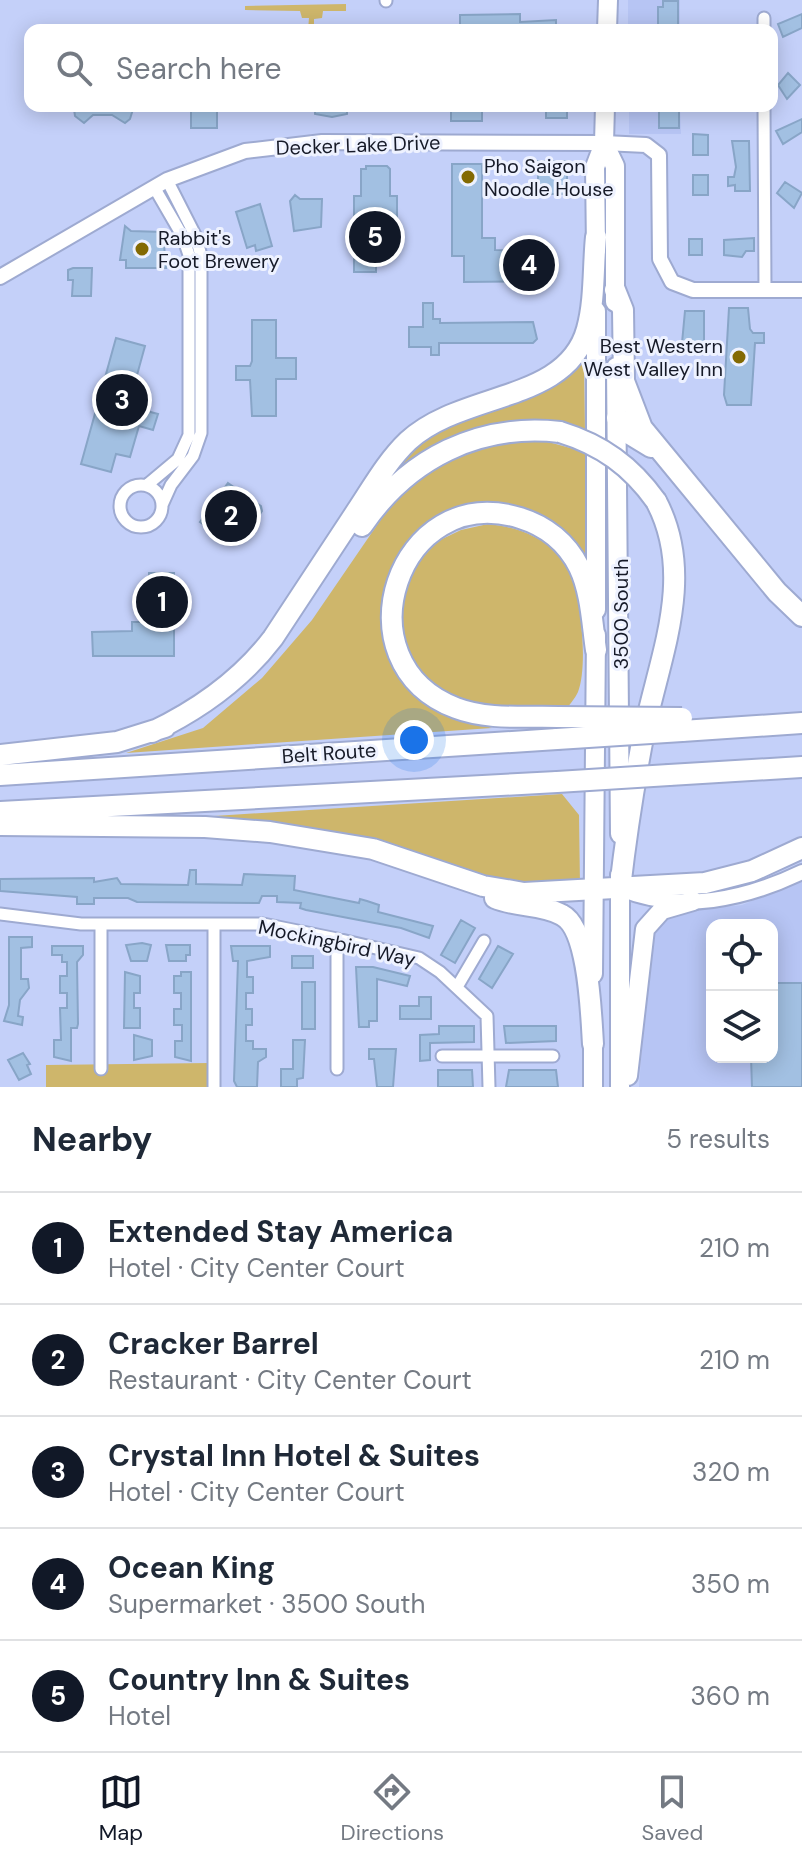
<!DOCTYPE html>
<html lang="en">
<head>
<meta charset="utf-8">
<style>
	:root { --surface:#fff; --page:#f2f2f3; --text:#1f2937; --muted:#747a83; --line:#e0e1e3; --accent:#111827 }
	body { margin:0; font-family:"DM Sans",sans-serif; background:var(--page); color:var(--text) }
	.controls { position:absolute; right:24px; bottom:24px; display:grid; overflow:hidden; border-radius:16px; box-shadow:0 4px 20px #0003 }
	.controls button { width:72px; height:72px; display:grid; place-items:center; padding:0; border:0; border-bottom:2px solid var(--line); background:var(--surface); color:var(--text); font:40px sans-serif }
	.you { position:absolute; left:414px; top:740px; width:28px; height:28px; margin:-20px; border:6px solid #fff; border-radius:50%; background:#1a73e8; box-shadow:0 0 0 12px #1a73e833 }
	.badge { display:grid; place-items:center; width:52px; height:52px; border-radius:50%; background:var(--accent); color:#fff; font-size:26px; font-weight:700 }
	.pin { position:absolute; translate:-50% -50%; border:4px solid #fff; box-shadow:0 2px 8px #0006 }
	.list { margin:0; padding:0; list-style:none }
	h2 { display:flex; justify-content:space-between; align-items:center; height:104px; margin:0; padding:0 32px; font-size:34px }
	h2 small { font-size:26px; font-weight:400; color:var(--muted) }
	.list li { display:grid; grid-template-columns:52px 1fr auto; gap:24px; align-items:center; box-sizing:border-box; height:112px; padding:0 32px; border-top:2px solid var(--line) }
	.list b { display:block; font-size:30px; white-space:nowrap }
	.list p { margin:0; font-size:26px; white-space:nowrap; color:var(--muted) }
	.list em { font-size:26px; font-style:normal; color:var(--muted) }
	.icon { flex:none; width:44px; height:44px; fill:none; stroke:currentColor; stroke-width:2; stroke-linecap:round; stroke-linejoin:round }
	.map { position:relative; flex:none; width:802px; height:1087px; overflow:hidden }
	.search { position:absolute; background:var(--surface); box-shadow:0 4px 20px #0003; left:24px; right:24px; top:24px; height:88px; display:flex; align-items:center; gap:20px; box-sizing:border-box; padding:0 28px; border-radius:16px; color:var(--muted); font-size:30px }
	.sheet { height:664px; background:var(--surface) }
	nav { display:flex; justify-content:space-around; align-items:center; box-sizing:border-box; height:112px; border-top:2px solid var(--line); background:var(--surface); font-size:22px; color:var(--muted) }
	nav a { display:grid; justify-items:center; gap:4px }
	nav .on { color:var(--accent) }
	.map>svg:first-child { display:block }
	.built { fill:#b7c5f4; fill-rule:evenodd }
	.green { fill:#ceb66b }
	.building { fill:#a2c0e2; stroke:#88a5c7; stroke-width:2 }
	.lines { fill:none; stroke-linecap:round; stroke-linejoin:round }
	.minor-casing { stroke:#9eaad1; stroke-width:15 }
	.tertiary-casing { stroke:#9eaad1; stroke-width:18 }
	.primary-casing { stroke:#9eaad1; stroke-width:22 }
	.motorway-casing { stroke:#9eaad1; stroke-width:24 }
	.minor { stroke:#fff; stroke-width:11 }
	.tertiary { stroke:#fff; stroke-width:14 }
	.primary { stroke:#fff; stroke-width:18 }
	.motorway { stroke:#fff; stroke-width:20 }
	.motorway-bridge-casing { stroke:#9eaad1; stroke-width:24; stroke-linecap:butt }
	.motorway-bridge { stroke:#fff; stroke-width:20 }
	.poi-dot { fill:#836a03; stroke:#eef2ff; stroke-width:3 }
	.labels { text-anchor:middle; stroke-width:6; stroke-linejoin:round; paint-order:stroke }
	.street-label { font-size:20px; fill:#161a28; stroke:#eef2ff }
	.poi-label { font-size:20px; fill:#161a28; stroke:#eef2ff; text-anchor:start }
</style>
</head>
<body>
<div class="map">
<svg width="802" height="1087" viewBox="0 0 802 1087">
	<rect width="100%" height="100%" fill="#c4d0f9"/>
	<path class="built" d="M628,0H680V30H628Z
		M629,106H680L681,134H629Z
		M802,880V1087H639L650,933L664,917L686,911L742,905ZM712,925H772V1057H712Z"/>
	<path class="green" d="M346,4V11H323L322,18L314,19V30H308L309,18H302L300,11L245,10V6Z
		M584,359L585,432L510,425L366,509C379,491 400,453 418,440C469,405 538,400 584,359Z
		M541,440L585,452L586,566L555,528L441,520C429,529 409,538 402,550C374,594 375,656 413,693C434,713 466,720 492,728L126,753L203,728L262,678L312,620L401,490L445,463L494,444Z
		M488,524C516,527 539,535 560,555C581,576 589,665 578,692C575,699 568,706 564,712L481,710L445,700L409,661L399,627L406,583L419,561L438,541L461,530Z
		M562,794L579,815L580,885L498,886L214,822V816Z
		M209,1063V1087H46V1065Z"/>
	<path class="building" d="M663,1H678V30H658V7H663Z
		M520,14V22L556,20V30H460V15Z
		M802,14V28L783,37L778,24Z
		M788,73L800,85L787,99L778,85Z
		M80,106H134L130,119L125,123L112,115H93L84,123L75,116L74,109Z
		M191,106H217V128H191Z
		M315,106H347V114L332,117L315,114Z
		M451,106H482V121H451Z
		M546,106H567V118H546Z
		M659,106H679V128H659Z
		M802,119V132L783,144L776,131Z
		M693,134L708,135V155H693Z
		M732,141H749L750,191H735V185L728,186V177H734L736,167Z
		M538,161H567V194H538Z
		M452,164H482V238H495V250L553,251V281L464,282V256H452Z
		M366,166H387L390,169V196H397V218H390V256L376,260V272H354V259H361V218H354V196H361V169H366Z
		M693,175H708V195H693Z
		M785,182L802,193L794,208L777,193Z
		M295,195L300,199H322L321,227L294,231L290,201Z
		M260,204L272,246L256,251L255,245L247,248L236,212Z
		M125,226L131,231L163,232L166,268H126V260H120Z
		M754,238V251H746L742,257L724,255V240Z
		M689,239H702V255H689Z
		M73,268H92L91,296H72L73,280H68V270Z
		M423,303H433V319H440V323L533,322L537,339L533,343H439V355H431V347H409V327H423Z
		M729,308H748L750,329L753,333H764V343H755L751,405H727L724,395Z
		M685,311H704V348H685V343H682Z
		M252,320H276V358H296V379H276V416H252L250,380H236V366H250L252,361Z
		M116,338L145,346L134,386L148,390L143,410L158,414L153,430L139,426L130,457L116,454L111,472L81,464Z
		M228,483L261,506L262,511L249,530L243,526L231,544L200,522Z
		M149,573H174V656H93L92,632L132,631V622H149Z
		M190,870H196V884L242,885L244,874L295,876L294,890L359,903L360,899L367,901L379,905L378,912L433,926L429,938L401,928L306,910L300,908L301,903L277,902V896H262L259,903L137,902L128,898H94V904H77V897L0,891V879L94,878V882L117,878L121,884L188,885Z
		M461,920L475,928L455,963L441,955Z
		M9,937H32V947L21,948V979H28L29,988L20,1000L18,1016L23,1017L22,1025L4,1021L9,1005Z
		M142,943L151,945L147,961H131L126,945Z
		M166,945H190V955H186V961H169Z
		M52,946H83V955L77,962L78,1024L77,1028H71V1061L54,1057V1040H61L60,1008H67V993H60V976H67V962H62V955H52Z
		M231,946H270V957L247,961V977H253V993H246V1009H252V1025H246V1041H253V1049H266V1057L258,1062L257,1087H237L234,1081L238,961H233Z
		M498,946L513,954L492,988L479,979Z
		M292,956H313V968H292Z
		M356,967H373L410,976L407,986L377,979V1021H369V1027H359Z
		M125,972L140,976V993H134V1008H140V1028H124Z
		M181,972H191V1061L175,1057V1041H182V1025H174V1009H181V993H174V976H181Z
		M302,982H315V1029H302Z
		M772,983H802V1087H752L751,1057H772Z
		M419,997H431V1019H400V1006H419Z
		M439,1026H474V1042L430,1043V1060L420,1061V1035L439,1034Z
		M504,1026H556V1041L506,1043Z
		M134,1035L152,1040V1056L134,1060Z
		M293,1040H305L303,1078L297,1079V1087H281V1069H293Z
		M369,1049H396L393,1087H377L374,1059H369Z
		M23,1053L30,1064L27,1065L31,1074L19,1080L8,1060Z
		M438,1070H472L473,1087H438Z
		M509,1070H556L558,1087H506Z"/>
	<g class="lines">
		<defs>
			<path id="minor" d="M386,0V1
				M764,18V30
				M764,106L765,290
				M147,485L178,459L189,435V255L183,237L154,187
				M120 506a21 21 0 1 1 42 0a21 21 0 1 1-42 0Z
				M162,505L171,485L193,456L201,433V256L196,237L167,180
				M0,914L81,924H263L337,939L419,958L440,972L487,1016L489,1087
				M101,924V1069
				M214,924V1087
				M337,939V1069
				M457,987L484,941
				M442,1056H553"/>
			<path id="tertiary" d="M0,277L167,180L245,151L322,142L604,143L646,145L659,155L660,259L672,282L693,290H802
				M621,889C680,914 746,899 802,872"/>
			<path id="primary" d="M607,30L608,0
				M604,143L615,166V302
				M596,250L595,167L604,143L605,106
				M596,311V610
				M616,367L620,834
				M620,875V1087
				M593,974L596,635
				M593,1031V1087
				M628,1076L645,929L662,910L693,901"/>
			<path id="motorway" d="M615,290L623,310L624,381L642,428L777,592L802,616
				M617,418L628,433L651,447
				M362,526C408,458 479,423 560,432
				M558,717C525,716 487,720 456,708C337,663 398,480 520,518C546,526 567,543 579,567C591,592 592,623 596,650
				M682,731L802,723
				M152,732C200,709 241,680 273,638C300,597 327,556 354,515C371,490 386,462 408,441C462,391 567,403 587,329C595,300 593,266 596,237
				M0,755L117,742L165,727
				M0,775L557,739
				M669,775L802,767
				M0,812L557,782
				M0,825L205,827L270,832L373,849L483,886L524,893L705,883L752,871L802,848
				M620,888C626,836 634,784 644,732C660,655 696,576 656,501
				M495,898C516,907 543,904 562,915C589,929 591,1014 593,1044"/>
		</defs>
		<use href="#minor" class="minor-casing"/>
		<use href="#tertiary" class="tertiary-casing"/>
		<use href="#primary" class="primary-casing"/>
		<use href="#motorway" class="motorway-casing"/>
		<use href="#minor" class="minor"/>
		<use href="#tertiary" class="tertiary"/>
		<use href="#primary" class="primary"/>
		<use href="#motorway" class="motorway"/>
		<defs>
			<path id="motorway-bridge" d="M560,432C602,445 631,466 656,501
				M558,717L682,718
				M557,739L682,731
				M557,782L669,775"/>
		</defs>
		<use href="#motorway-bridge" class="motorway-bridge-casing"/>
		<use href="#motorway-bridge" class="motorway-bridge"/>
	</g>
	<g class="poi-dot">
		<circle cx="468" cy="177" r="8"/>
		<circle cx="142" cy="249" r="8"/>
		<circle cx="739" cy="357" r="8"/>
	</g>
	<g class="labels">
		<g class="street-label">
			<text transform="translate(358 145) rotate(-2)" y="7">Decker Lake Drive</text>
			<text transform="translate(621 614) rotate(-90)" y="7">3500 South</text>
			<text transform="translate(329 753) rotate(-4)" y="7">Belt Route</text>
			<text transform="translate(337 943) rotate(12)" y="7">Mockingbird Way</text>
		</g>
		<g class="poi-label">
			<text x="484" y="173">Pho Saigon<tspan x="484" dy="23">Noodle House</tspan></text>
			<text x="158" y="245">Rabbit's<tspan x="158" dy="23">Foot Brewery</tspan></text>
			<text x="723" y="353" text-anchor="end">Best Western<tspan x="723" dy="23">West Valley Inn</tspan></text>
		</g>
	</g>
</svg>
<div class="controls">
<button><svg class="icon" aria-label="locate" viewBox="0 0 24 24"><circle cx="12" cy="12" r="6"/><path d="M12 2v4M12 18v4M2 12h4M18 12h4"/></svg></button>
<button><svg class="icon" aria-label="layers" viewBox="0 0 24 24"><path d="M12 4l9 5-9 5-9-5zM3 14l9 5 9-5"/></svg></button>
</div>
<div class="you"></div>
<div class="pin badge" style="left:162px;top:602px">1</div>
<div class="pin badge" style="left:231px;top:516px">2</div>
<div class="pin badge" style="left:122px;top:400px">3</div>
<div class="pin badge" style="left:529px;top:265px">4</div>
<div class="pin badge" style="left:375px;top:237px">5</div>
<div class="search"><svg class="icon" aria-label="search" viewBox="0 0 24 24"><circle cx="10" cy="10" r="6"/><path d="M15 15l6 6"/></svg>Search here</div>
</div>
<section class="sheet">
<h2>Nearby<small>5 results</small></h2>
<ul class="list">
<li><span class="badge">1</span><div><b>Extended Stay America</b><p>Hotel · City Center Court</p></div><em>210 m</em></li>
<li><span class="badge">2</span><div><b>Cracker Barrel</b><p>Restaurant · City Center Court</p></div><em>210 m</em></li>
<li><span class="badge">3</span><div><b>Crystal Inn Hotel &amp; Suites</b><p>Hotel · City Center Court</p></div><em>320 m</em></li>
<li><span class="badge">4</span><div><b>Ocean King</b><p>Supermarket · 3500 South</p></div><em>350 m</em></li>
<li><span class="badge">5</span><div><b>Country Inn &amp; Suites</b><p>Hotel</p></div><em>360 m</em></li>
</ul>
</section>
<nav>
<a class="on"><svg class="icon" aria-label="map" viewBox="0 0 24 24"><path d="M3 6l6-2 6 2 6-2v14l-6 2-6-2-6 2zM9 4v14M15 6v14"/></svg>Map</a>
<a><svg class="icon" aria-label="directions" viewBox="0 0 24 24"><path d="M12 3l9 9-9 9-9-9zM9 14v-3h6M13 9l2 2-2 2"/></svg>Directions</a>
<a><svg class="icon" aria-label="saved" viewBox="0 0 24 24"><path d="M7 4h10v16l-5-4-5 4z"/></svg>Saved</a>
</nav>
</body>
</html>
